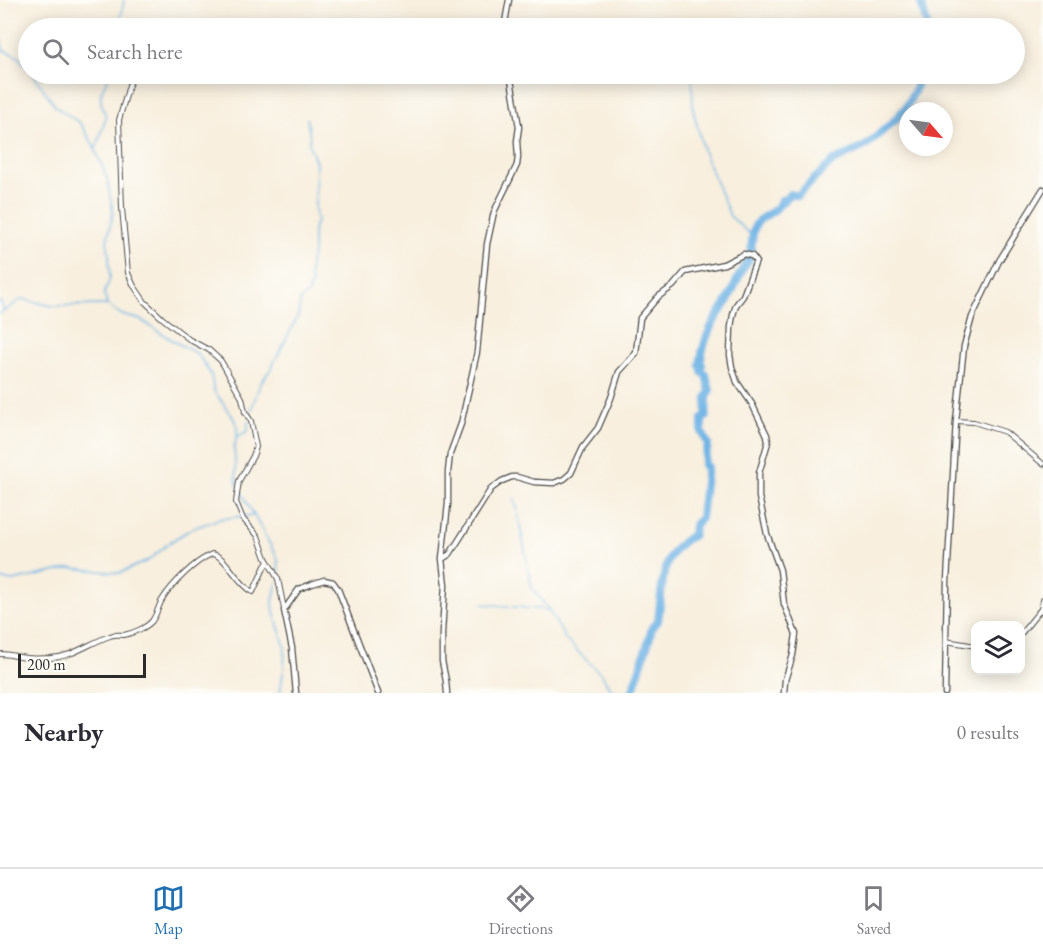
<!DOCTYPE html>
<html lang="en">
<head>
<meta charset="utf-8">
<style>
	:root { --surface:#fff; --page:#f7f7f7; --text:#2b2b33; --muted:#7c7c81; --line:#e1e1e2; --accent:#1f6fb2 }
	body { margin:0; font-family:"EB Garamond",serif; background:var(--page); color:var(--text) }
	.controls { position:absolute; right:18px; bottom:18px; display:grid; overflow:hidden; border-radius:12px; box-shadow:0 3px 15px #0003 }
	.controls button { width:54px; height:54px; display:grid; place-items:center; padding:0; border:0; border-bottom:2px solid var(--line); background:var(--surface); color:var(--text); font:30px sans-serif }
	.compass { position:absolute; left:899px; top:102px; width:54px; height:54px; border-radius:50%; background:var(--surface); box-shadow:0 3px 15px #0003; rotate:118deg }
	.scale { position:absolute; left:18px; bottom:15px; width:128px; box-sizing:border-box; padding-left:6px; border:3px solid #2b2b2b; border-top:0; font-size:16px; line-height:21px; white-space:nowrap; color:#2b2b2b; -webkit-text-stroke:4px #fdfcf7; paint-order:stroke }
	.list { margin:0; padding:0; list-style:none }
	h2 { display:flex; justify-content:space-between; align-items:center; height:78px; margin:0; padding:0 24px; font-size:26px }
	h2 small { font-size:20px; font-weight:400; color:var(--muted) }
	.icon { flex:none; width:33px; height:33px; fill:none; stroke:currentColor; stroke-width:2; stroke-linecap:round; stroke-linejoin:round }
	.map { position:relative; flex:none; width:1043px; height:693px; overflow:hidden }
	.search { position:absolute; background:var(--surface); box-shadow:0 3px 15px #0003; left:18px; right:18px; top:18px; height:66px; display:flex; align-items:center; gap:15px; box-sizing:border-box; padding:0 21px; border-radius:33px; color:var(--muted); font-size:22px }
	.sheet { height:174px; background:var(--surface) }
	nav { display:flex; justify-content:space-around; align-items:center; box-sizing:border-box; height:84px; border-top:2px solid var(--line); background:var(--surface); font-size:16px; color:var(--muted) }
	nav a { display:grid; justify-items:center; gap:3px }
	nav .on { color:var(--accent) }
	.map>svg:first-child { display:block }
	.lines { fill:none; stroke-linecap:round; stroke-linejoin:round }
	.stream { stroke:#6fb4e5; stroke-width:1.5 }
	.river { stroke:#6fb4e5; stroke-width:8 }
	.minor-casing { stroke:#4a4846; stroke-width:6 }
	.tertiary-casing { stroke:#4a4846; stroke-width:7 }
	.minor { stroke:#fff; stroke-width:4 }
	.tertiary { stroke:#fff; stroke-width:4.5 }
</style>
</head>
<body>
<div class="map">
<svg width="1043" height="693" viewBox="0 0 1043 693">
	<rect width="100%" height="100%" fill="#fdfcf7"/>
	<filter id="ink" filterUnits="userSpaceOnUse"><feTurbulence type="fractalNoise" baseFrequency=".0167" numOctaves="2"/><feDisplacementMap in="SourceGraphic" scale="12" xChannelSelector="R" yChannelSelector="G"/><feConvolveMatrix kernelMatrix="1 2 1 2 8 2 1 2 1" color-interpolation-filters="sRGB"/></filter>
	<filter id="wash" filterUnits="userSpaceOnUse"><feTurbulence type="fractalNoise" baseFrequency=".008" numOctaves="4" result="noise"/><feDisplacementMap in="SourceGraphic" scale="24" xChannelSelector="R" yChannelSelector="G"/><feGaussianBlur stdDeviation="1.35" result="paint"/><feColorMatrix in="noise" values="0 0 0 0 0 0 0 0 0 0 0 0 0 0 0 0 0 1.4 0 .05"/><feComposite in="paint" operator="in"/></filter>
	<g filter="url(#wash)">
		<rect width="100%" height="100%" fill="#f8efde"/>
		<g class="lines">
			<path class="stream" d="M119,28L124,0
				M0,31L3,50L17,56L28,68
				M33,74L56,107L80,123L93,144L107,178L113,213L107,241L109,254L110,279L104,293L107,305L122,315L141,320L175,342L198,354L211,375L214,391L233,417L237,426V437
				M692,74L693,109L704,153L730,216L752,236
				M96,149L106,117L101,102V92L110,74
				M0,301L4,311
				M0,314L22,299L52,306L107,305
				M251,411L260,384L270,370L298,316L301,299L309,293V287L312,284L309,277L310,273V262L313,253V235L314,225L317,223L315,209L316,163L309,144L310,137L307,119
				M237,485L234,448L237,437L248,431V421
				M240,490L278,559L279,575
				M515,499L532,588L549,610L566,640L602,675L611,690L627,693
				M0,579L13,581L71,568L120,573L149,560L170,542L191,529L219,519L254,515
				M277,581L273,601L274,613L285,647L284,667L280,693
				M483,604L548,610"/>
			<path class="river" d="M920,0L928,28
				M750,254C753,245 751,233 756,224C763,214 777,213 782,200L784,201L790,194L797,196L832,162L867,145L896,119L906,107L915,90L919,74
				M632,693L649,640L652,627L658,621C663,588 658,554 693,535L694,526L701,518L707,466L704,465L708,444L702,432V419L706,417L707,397L710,391L706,375L702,372V365H700C702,350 707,332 715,320C719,313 724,307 728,300C735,286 740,271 749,259"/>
		</g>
	</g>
	<g filter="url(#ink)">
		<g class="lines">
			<defs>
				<path id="minor" d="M134,74L129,85L119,120L122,208L128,273L134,286L145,302L162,318L190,340L209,350L221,361L242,398L245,412L251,421L256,447L253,456L239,481L236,502L243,519L258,536L266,558L278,579L284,609
					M956,421L974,422L1005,432L1043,464
					M1020,635L1041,609L1043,600
					M946,641L976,646
					M0,654C10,654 18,657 27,658C35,659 43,658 50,658C73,657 89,643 110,636C115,634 119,635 124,635C133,633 146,628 152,621C157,614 158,607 162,600C172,584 195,561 212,554C227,556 236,583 253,592L265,566L268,562"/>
				<path id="tertiary" d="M504,28L509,0
					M442,559L450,554L491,489L502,481L512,477H517L534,482L554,483L564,479L571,473L583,447L598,428L611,398L619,372L636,353L640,318L658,297L673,286L685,272L724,264L744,254L752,256L756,261L746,288L743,296L736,305L733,315L731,327L730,355L732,367L737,382L752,404L767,435L768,442L759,473V497L767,534L780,570L784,604L796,634L793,655L785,680L784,693
					M296,693L292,648L284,610L299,589L312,584L324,580L333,582L338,589L378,693
					M447,693L446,681L442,661V632L445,585L442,559L448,504V472L450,454L461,424L477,352L487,244L494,212L517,165L518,157L517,141L519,127L510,74
					M945,693L947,581L956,421L964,346L972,317L999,261L1043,189"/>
			</defs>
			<use href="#minor" class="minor-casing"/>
			<use href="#tertiary" class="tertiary-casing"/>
			<use href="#minor" class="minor"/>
			<use href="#tertiary" class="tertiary"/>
		</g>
	</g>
</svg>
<div class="controls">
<button><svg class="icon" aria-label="layers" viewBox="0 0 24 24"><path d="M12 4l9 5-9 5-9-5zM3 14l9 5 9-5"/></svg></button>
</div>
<svg class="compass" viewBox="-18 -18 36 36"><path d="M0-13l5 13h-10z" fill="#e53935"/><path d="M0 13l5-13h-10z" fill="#7c7c81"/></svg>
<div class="scale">200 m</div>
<div class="search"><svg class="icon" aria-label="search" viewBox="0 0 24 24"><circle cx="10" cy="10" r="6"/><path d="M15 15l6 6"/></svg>Search here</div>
</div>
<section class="sheet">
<h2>Nearby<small>0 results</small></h2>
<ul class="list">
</ul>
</section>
<nav>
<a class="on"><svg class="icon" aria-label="map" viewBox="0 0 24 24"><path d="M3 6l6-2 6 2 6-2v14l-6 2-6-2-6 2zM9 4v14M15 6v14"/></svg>Map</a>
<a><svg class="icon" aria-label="directions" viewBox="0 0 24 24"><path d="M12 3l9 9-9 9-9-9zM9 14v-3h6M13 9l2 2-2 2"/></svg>Directions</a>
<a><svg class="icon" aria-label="saved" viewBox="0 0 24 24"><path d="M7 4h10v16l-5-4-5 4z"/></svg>Saved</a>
</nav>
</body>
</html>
